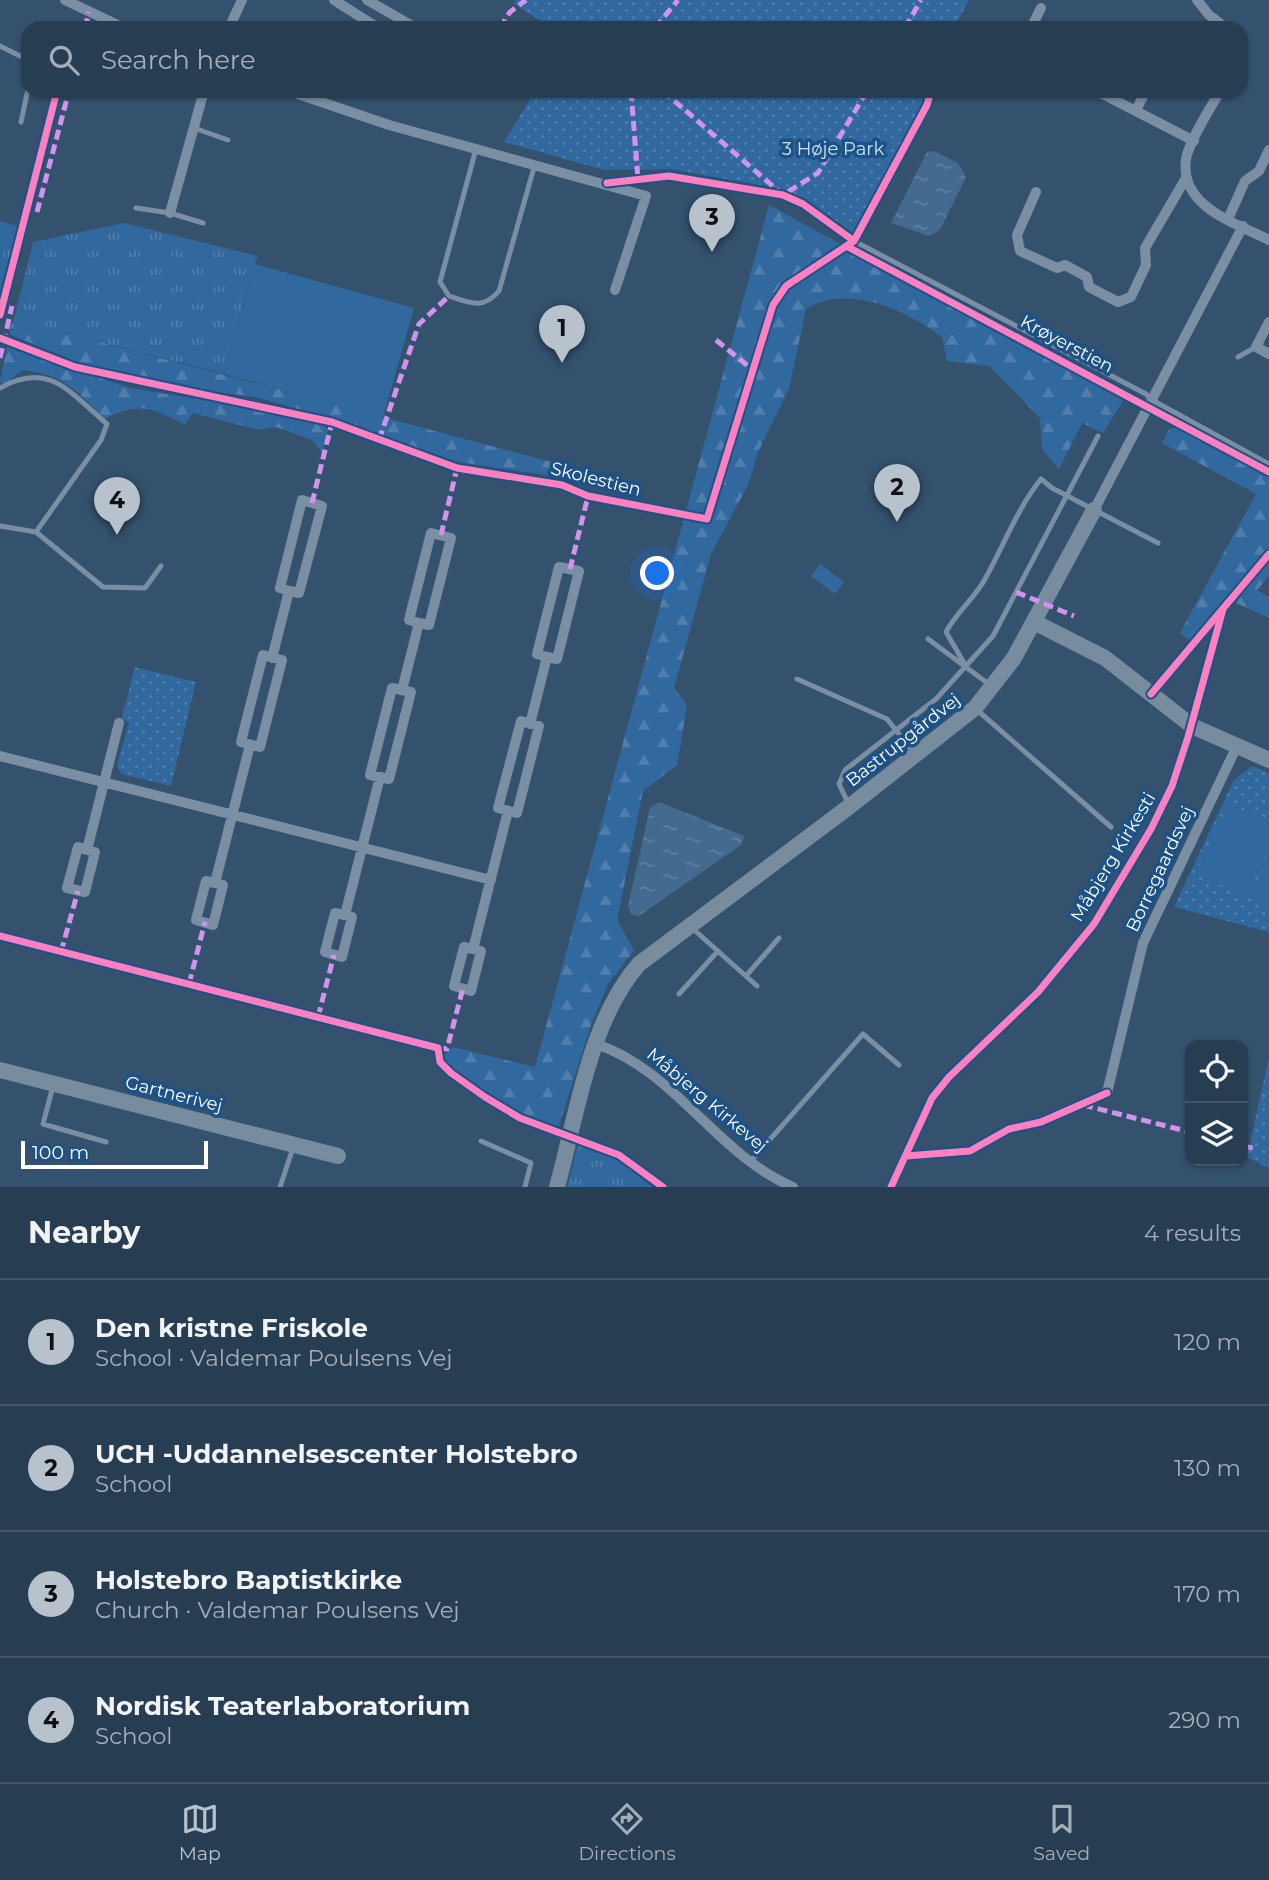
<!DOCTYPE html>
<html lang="en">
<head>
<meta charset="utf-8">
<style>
	:root { --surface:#273e52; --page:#33495c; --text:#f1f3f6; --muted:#a4aeb8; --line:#435769; --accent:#b8c2cc }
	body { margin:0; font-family:Montserrat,sans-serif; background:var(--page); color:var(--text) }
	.controls { position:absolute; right:21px; bottom:21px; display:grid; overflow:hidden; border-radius:14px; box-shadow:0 2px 5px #0004 }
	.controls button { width:63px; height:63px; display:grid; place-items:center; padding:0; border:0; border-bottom:2px solid var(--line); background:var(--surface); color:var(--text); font:35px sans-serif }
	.scale { position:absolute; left:21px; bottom:18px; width:187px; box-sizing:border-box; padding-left:7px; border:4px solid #fff; border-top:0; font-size:19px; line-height:24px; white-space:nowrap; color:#fff; -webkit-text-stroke:5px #1c5287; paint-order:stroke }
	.you { position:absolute; left:658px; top:574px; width:24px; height:24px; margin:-18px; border:5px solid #fff; border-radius:50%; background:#1a73e8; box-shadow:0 0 0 10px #1a73e833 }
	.badge { display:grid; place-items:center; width:46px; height:46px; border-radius:50%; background:var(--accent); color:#111; font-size:23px; font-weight:700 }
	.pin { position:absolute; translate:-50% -58px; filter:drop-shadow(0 2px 4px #0008) }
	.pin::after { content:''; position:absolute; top:37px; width:24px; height:21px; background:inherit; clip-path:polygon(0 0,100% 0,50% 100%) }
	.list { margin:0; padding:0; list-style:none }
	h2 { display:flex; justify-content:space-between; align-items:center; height:91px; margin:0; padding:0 28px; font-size:30px }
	h2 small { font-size:23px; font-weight:400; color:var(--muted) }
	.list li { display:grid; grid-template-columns:46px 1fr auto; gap:21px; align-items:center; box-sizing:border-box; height:126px; padding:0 28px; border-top:2px solid var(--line) }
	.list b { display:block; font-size:26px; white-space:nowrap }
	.list p { margin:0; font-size:23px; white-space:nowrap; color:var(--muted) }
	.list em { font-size:23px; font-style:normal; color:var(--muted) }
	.icon { flex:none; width:38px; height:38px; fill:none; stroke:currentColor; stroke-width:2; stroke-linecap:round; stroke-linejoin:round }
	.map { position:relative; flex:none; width:1269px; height:1187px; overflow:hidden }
	.search { position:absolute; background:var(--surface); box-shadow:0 2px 5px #0004; left:21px; right:21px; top:21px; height:77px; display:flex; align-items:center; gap:18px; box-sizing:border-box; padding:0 24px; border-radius:21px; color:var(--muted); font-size:26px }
	.sheet { height:595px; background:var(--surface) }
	nav { display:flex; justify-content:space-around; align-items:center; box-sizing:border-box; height:98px; border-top:2px solid var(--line); background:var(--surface); font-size:19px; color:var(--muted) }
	nav a { display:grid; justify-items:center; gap:4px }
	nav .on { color:var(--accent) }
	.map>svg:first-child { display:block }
	.grass { fill:url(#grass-tufts) }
	.forest { fill:url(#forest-firs) }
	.park { fill:url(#park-dots) }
	.garden { fill:#31689e }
	.water { fill:url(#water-ripples) }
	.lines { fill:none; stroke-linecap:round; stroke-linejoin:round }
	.lane { stroke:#7b8fa4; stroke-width:5 }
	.street { stroke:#7b8fa4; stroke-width:10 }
	.secondary { stroke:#778c9f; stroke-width:16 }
	.quiet { stroke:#d193ec; stroke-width:5; stroke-dasharray:10 5; stroke-linecap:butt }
	.cycleway-casing { stroke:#1c5287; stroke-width:11 }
	.cycleway { stroke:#ff80c0; stroke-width:7 }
	.labels { text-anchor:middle; stroke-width:7; stroke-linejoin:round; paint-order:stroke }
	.park-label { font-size:18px; fill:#cae2f8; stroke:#1c5287 }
	.street-label { font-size:18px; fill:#fff; stroke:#1c5287 }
</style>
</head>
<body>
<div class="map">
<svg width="1269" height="1187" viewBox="0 0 1269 1187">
	<defs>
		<pattern id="grass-tufts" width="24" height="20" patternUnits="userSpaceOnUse" patternTransform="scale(1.75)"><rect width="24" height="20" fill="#31689e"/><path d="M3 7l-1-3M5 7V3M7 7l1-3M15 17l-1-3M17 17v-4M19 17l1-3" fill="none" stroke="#507fad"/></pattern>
		<pattern id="forest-firs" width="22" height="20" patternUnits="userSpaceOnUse" patternTransform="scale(1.75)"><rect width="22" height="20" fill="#31689e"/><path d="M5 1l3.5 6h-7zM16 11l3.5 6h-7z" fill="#507fad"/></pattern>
		<pattern id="park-dots" width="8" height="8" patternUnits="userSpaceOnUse" patternTransform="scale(1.75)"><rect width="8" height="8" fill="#31689e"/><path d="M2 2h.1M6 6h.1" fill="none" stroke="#507fad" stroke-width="1.8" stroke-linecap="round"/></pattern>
		<pattern id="water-ripples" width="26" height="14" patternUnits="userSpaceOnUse" patternTransform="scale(1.75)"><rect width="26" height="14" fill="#446a8f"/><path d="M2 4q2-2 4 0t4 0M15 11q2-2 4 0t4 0" fill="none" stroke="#6080a0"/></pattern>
	</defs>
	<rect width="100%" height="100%" fill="#34526e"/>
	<path class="grass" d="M0,221L17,226L0,295Z
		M124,223L257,256L224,374L14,319L33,242Z
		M578,1144L618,1159L652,1187H567Z"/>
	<path class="forest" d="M769,205L1124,399L1103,433L1082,423L1059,469L1042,449L1040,418L989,366L947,361L942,337C906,310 848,283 806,309L789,389L758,452L748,485L711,554L674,688L687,705L677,765L643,791L617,920L634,950L608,984L591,1025L558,1129C523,1116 462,1090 443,1056L453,1047L535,1067Z
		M14,319L559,464L563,466L560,477L458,462L335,419L255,397L179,387L118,374L85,365L11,335L9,329Z
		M7,347L130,388L247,407L325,426L328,430L322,453L312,440L276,427L259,430L193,413L185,425C154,408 138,401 105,419C75,390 67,376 23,370L3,385L0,381Z
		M1177,427L1269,475V548L1191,641L1180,633L1256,494L1162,443L1169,429Z
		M1269,561V576L1257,590L1269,597V618L1234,602Z"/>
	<path class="park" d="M516,0H969L954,28H552L514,4Z
		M535,91H925L923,103L853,233L804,198L777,188L670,169L604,170L504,142Z
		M135,667L196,682L171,786L122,774L117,766L129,722L121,720Z
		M1252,766L1269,773V932L1174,907L1234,780Z
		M1269,1057V1168L1247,1157Z"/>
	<path class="garden" d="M255,264L414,308L383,418L224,374Z
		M820,564L844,582L835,594L811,576Z
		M1229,804L1269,823V848L1246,897L1196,873Z
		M1269,858V907L1250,898Z"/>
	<path class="water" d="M934,151L958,163L966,177L940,230L929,236L891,223L927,152Z
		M659,802L744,836L741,845L639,916L631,914L628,906L650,808Z"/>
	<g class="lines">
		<path class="lane" d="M0,46L28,60
			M21,122L28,89
			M194,128L228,140
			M476,149L440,282L449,296C470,303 483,310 499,291L535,164
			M136,208L170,213L203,223
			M854,241L1146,394L1152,400L1269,464
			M1238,357L1256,347
			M0,388C50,360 70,393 107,424L101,440L36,532L0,526
			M36,532L103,587L145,588L161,566
			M928,639L990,685
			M967,668L946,632C958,610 975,598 985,579C1004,545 1017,509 1041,479L1052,488L1158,543
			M797,679L887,719L914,753
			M977,710L1111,827
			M849,805L839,784L845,770L936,699L993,636L1098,436
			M692,928L757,986
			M746,976L779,938
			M679,994L718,951
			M53,1086L43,1124L106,1142
			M481,1141L531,1163L525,1187
			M751,1161L863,1034L899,1065
			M280,1187L293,1148"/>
		<path class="street" d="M65,0L124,28
			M334,0L378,28
			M367,0L416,28
			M1197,0L1209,15L1226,28
			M229,28L242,0
			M1031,28L1041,8
			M289,91L389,125L646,196L615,290
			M1097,91L1194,141
			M1220,91C1210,109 1189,141 1186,159C1179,207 1236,223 1269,240
			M1136,110L1146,91
			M1036,192L1017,235L1020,251L1057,268L1065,265L1087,277L1089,287L1118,302L1131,297L1146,265L1145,248L1186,178
			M170,213L204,91
			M1228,219L1245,181L1259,171L1269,150
			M1269,322L1256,347L1269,354
			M1094,510L1243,226
			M263,655L282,660L260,747L241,742Z
			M272,658L289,591L299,593L322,506L302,500L280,588L289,591
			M392,688L411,692L389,779L370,775Z
			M402,690L419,623L429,625L451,538L431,533L409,620L419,623
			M521,721L539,726L517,813L498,808Z
			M530,724L547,657L557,659L579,571L559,567L537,654L547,657
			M0,756L491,880
			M87,850L95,852L85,892L67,888L78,847L87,850L119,723
			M215,883L223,885L213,925L196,920L206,881L215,883L250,745
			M345,915L352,917L342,957L325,952L335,913L345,915L380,777
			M473,949L481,951L471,991L454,986L464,947L473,949L508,811
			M596,1044C675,1070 717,1155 793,1187
			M1107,1093L1143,943L1237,746"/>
		<path class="secondary" d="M1034,622L1105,658L1192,726L1269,760
			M0,1070L338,1156
			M557,1187C577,1115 589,1021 639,964L850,806L975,708L1014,658L1094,510"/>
		<path class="quiet" d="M85,28L89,12
			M500,28L510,12L526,0
			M655,28L678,0
			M905,28L921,0
			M631,91L638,179
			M663,91L783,195L818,173L867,91
			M37,212L69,91
			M716,340L753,370
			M0,358L12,306
			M379,440L419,324L449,296
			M312,503L332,422
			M441,535L457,468
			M570,569L588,496
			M1016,592L1074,616
			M61,952L78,891
			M189,984L205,922
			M318,1017L334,955
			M438,1048L447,1049L463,988
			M1083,1105L1190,1132
			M1243,1146L1257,1149"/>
		<defs>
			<path id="cycleway" d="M607,183L669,176L783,195L803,204L854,241
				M848,247L1269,472
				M0,315L57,91
				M0,338L75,367L332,422L457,468L562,485L588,496L707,519L773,305L786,286L854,241L927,105L931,91
				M1151,694L1269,554
				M0,936L438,1048L440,1062L451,1073L485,1097L520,1118L619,1155L663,1187
				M906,1156L970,1151L1009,1129L1041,1122L1107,1093
				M891,1187L932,1098L949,1077L1038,992L1094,924L1151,829L1172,786L1188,737L1223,609"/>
		</defs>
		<use href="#cycleway" class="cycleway-casing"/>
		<use href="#cycleway" class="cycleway"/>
	</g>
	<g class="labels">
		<g class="park-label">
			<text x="833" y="155">3 Høje Park</text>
		</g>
		<g class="street-label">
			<text transform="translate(1067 344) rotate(28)" y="6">Krøyerstien</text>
			<text transform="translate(596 479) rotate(14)" y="6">Skolestien</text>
			<text transform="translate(903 740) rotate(-38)" y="6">Bastrupgårdvej</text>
			<text transform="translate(1113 857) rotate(-59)" y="6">Måbjerg Kirkesti</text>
			<text transform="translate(1160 869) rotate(-65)" y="6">Borregaardsvej</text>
			<text transform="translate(174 1094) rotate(14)" y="6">Gartnerivej</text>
			<text transform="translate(707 1100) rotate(40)" y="6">Måbjerg Kirkevej</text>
		</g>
	</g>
</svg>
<div class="controls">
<button><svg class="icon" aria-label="locate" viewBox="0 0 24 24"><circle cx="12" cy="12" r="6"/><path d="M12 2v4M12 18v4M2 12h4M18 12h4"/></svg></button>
<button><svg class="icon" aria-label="layers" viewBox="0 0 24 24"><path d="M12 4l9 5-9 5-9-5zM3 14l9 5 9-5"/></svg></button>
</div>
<div class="scale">100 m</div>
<div class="you"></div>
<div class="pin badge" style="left:562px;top:363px">1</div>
<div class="pin badge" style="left:897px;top:522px">2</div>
<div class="pin badge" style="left:712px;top:252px">3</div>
<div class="pin badge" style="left:117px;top:535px">4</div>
<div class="search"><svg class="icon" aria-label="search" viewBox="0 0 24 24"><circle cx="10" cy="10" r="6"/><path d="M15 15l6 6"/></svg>Search here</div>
</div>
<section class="sheet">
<h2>Nearby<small>4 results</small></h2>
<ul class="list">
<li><span class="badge">1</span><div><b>Den kristne Friskole</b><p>School · Valdemar Poulsens Vej</p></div><em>120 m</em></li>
<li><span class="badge">2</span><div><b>UCH -Uddannelsescenter Holstebro</b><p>School</p></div><em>130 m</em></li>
<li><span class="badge">3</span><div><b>Holstebro Baptistkirke</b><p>Church · Valdemar Poulsens Vej</p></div><em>170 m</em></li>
<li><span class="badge">4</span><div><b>Nordisk Teaterlaboratorium</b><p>School</p></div><em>290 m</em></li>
</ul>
</section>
<nav>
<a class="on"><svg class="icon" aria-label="map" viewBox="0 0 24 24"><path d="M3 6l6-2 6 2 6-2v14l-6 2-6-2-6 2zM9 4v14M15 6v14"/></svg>Map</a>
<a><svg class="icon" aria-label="directions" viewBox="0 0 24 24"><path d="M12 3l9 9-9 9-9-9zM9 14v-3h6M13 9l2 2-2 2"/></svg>Directions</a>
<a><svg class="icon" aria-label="saved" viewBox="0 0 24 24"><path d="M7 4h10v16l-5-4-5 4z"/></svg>Saved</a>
</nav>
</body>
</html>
